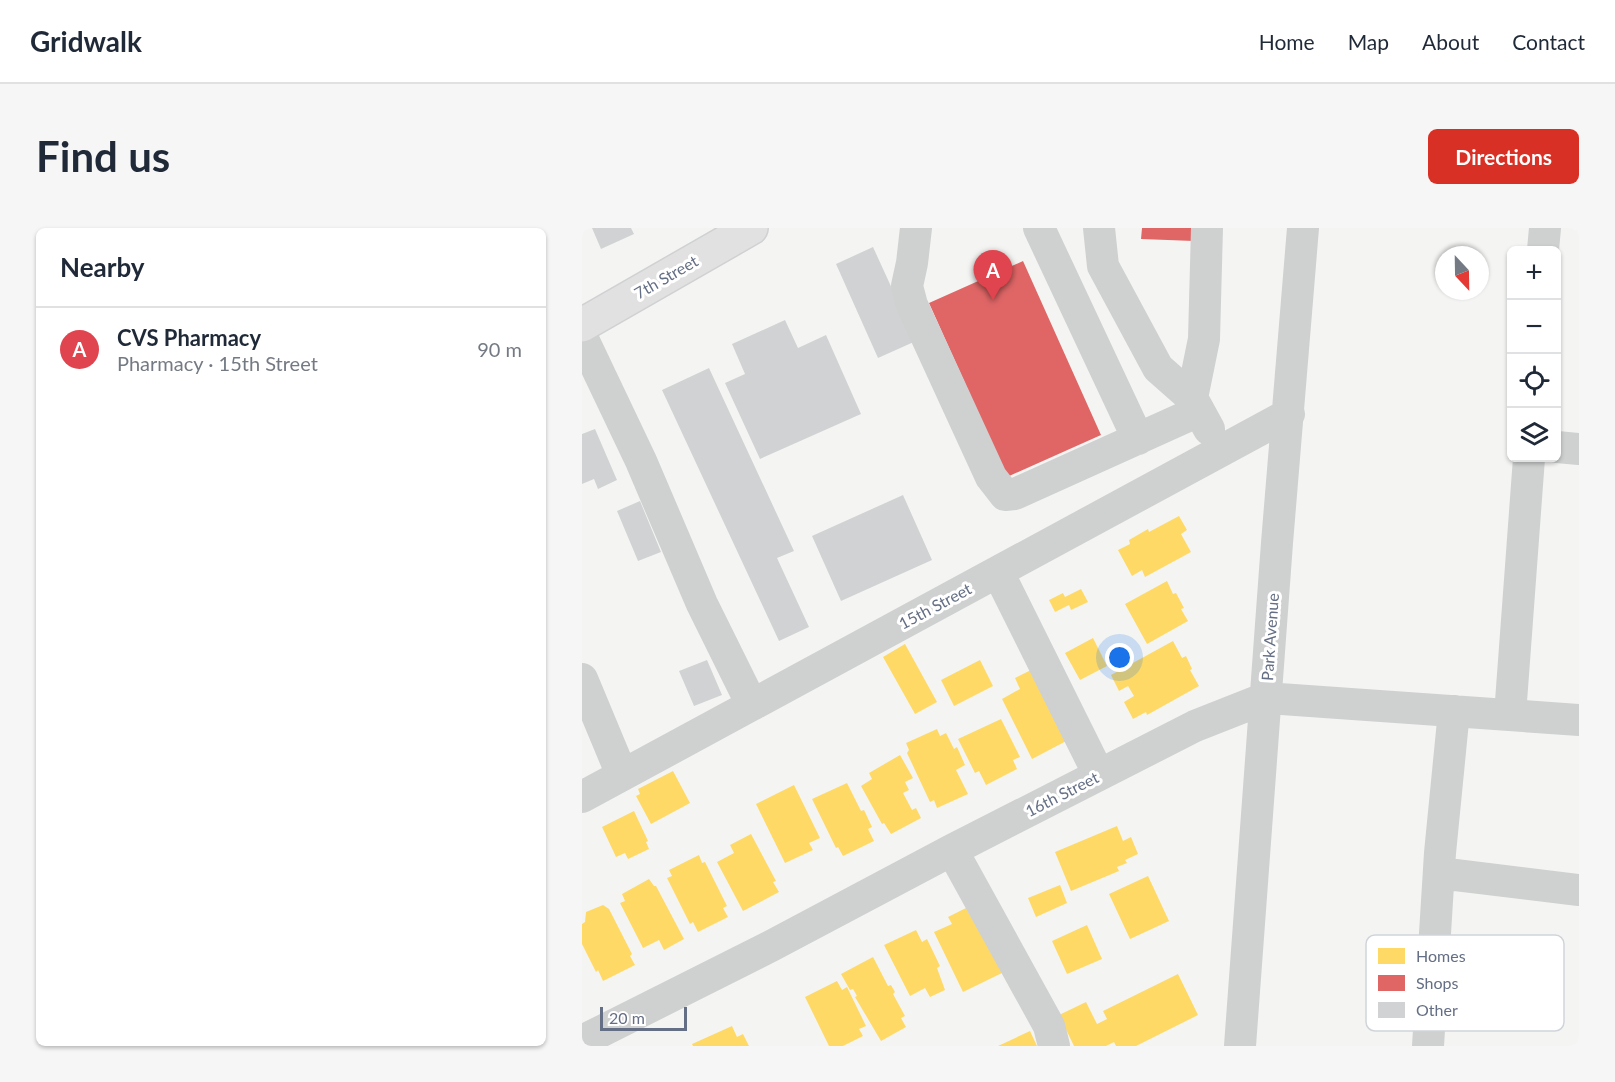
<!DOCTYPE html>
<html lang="en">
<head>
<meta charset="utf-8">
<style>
	:root { --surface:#fff; --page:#f6f6f7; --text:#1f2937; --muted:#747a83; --line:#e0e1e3; --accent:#d93025 }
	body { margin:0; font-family:Lato,sans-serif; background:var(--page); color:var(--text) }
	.controls { position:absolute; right:18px; top:18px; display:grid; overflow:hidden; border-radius:9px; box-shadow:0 2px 4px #0004 }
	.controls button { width:54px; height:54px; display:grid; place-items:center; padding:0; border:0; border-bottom:2px solid var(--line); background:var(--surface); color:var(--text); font:30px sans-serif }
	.compass { position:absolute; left:853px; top:18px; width:54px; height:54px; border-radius:50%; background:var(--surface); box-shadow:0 2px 4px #0004; rotate:158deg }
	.scale { position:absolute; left:18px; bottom:15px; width:87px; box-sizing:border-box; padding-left:6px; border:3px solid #646e84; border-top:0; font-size:16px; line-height:21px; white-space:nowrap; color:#646e84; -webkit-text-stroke:4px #fff; paint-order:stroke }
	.you { position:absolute; left:538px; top:430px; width:21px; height:21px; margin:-15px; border:4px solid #fff; border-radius:50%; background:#1a73e8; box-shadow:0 0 0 9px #1a73e833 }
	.badge { display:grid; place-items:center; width:39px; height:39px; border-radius:50%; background:var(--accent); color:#fff; font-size:20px; font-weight:700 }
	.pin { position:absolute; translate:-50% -50px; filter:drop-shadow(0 2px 3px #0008) }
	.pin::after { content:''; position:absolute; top:32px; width:21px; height:18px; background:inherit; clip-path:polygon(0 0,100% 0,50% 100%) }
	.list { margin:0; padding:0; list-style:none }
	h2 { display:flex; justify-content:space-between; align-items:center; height:78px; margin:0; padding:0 24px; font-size:26px }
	h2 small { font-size:20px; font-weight:400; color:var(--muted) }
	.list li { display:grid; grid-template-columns:39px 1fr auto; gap:18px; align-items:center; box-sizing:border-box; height:84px; padding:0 24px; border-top:2px solid var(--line) }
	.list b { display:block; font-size:22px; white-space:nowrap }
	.list p { margin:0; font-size:20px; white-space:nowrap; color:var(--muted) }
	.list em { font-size:20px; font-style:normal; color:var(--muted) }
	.icon { flex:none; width:33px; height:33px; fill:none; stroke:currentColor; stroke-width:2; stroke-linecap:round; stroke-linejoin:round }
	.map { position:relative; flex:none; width:997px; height:818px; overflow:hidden; border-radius:9px }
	header { display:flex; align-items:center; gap:36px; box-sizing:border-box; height:84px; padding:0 30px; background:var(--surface); border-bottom:2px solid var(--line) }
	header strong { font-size:28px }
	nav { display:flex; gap:33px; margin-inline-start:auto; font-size:21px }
	.intro { display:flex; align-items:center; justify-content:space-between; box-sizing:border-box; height:144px; padding:0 36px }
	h1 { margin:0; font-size:42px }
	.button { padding:15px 27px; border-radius:9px; background:var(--accent); color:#fff; font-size:21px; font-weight:700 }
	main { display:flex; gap:36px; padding:0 36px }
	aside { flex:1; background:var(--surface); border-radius:9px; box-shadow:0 2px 4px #0004 }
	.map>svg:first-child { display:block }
	.homes { fill:#ffd966 }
	.shops { fill:#e06666 }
	.building { fill:#d1d2d3 }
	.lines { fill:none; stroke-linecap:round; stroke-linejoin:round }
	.major-casing { stroke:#d0d1d2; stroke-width:36 }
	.minor { stroke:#cfd0d0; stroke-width:32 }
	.major { stroke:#e1e1e2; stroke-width:33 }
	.labels { text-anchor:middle; stroke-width:6; stroke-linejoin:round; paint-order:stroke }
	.street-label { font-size:16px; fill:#646e84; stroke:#fff }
	.key { fill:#fff; stroke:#d0d4da; stroke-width:1.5 }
	.key-label { font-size:16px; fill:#646e84 }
</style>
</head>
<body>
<header>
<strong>Gridwalk</strong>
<nav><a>Home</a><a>Map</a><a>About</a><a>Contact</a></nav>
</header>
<div class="intro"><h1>Find us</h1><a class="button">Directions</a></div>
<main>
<aside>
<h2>Nearby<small></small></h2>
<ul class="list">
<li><span class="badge" style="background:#e0444e">A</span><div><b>CVS Pharmacy</b><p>Pharmacy · 15th Street</p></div><em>90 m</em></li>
</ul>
</aside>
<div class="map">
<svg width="997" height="818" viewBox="0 0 997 818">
	<rect width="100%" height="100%" fill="#f4f5f3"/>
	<path class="homes" d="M597,288L605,302L599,306L609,324L563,349L560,342L550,348L536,322L548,316L547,312L566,301L567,304Z
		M585,353L591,366L594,365L602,380L599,381L606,393L565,416L543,376Z
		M499,361L506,374L489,382L487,377L473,384L467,372L481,365L483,369Z
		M511,410L525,438L498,452L483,425Z
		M591,413L600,430L604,428L610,441L608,442L617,458L565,487L564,484L551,491L542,474L552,468L546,458L537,463L529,447Z
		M323,416L355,474L333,486L301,429Z
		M398,432L411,458L372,478L359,452Z
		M455,439L490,510L450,531L420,471L438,461L433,450Z
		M419,491L438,529L431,532L435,541L404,557L397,543L393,545L376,511Z
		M355,501L358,508L364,505L372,521L375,519L383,537L374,542L386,566L355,580L352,572L348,574L325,525L327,522L324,515Z
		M318,527L331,550L323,554L327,562L321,565L330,582L334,580L339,590L309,606L302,595L300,596L279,558L290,551L287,545Z
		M91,543L108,575L69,596L54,568L58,566L56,561Z
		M265,555L279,583L282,582L290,599L286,601L292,613L261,628L256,619L254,620L230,571Z
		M212,557L238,610L227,615L231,622L203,635L174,576Z
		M52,583L66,613L64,614L67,621L46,631L43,625L34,629L20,599Z
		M535,598L541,613L549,609L556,626L543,632L545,635L535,639L537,643L489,663L473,624Z
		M169,606L194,653L191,654L197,664L161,683L135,634L152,625L148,617Z
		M117,627L120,635L123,634L145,678L141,680L146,689L116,704L111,694L108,696L85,650L90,648L87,642Z
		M566,648L587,693L548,711L527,666Z
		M67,651L72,658H74L102,711L82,722L77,712L61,720L38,675L43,673L40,666Z
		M478,657L485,675L454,689L446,670Z
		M21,677L27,681L50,726L48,728L53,737L21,753L16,742L14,744L0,716V696L3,694L4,684Z
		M384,680L389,689L392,687L420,745L381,764L352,704L370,696L366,689Z
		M505,697L520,731L485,746L470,713Z
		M334,702L340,714L345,711L358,738L355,740L363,762L348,769L343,760L328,768L302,717Z
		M291,729L306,758L309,757L313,764L311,766L323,788L319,790L324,799L299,813L273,769L275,768L271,761L268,762L259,746Z
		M596,746L616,787L554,818H534L532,814L524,818H492L477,787L504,774L515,796L525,791L521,783Z
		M255,753L260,762L265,759L284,798L277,801L281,808L261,818H247L223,769Z
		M150,798L155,809L161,806L167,818H111L110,816Z
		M448,803L455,818H416Z"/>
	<path class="shops" d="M560,0H612V13L559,11Z
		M441,33L519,207L425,249L347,75Z"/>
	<path class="building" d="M10,0H49L52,6L19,21Z
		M291,19L334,113L296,130L254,36Z
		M203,92L216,120L244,107L279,186L178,231L143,155L163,146L150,116Z
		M127,140L212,323L195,330L227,399L197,413L80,162Z
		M13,201L35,252L16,261L12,251L0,256V206Z
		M321,267L350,332L259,373L230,308Z
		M58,273L79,324L56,333L35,283Z
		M125,432L140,467L112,478L97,443Z"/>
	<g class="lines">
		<defs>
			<path id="major" d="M0,97L169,0"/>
		</defs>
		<use href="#major" class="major-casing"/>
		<path class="minor" d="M334,0L330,35L325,58L330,77L409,249L423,267L433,266L617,183
			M457,0L556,211
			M517,0L521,38L576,140L610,170L627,201
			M961,22L963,0
			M0,109L59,233L120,376L170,477
			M610,170L622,111L625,0
			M975,219L997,221
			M416,344L517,547
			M0,451L40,547
			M928,487L947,230
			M0,569L707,186
			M370,622L467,798L472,818
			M857,645L997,662
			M0,813L189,718L370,622L613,498L684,470L997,492
			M658,818L695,315L721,0
			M846,818L858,625L872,483"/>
		<use href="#major" class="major"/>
	</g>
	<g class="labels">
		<g class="street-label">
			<text transform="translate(84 49) rotate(-30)" y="6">7th Street</text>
			<text transform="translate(353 378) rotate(-28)" y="6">15th Street</text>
			<text transform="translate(688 409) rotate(-86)" y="6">Park Avenue</text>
			<text transform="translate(480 566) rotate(-27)" y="6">16th Street</text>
		</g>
	</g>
	<rect x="784" y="707" width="198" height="96" rx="9" class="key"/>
	<rect x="796" y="720" width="27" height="16" fill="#ffd966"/>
	<rect x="796" y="747" width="27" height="16" fill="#e06666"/>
	<rect x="796" y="774" width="27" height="16" fill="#d1d2d3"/>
	<g class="key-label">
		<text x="834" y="734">Homes</text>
		<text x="834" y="761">Shops</text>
		<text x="834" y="788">Other</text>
	</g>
</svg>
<div class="controls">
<button>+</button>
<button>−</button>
<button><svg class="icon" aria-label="locate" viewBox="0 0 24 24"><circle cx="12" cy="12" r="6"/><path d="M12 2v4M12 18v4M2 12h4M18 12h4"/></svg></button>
<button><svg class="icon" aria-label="layers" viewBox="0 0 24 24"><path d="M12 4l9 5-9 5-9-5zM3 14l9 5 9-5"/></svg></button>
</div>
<svg class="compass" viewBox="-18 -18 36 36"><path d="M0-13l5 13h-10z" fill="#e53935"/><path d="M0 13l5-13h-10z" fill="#747a83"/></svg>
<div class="scale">20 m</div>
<div class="you"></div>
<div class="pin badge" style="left:411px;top:72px;background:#e0444e">A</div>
</div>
</main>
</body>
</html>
